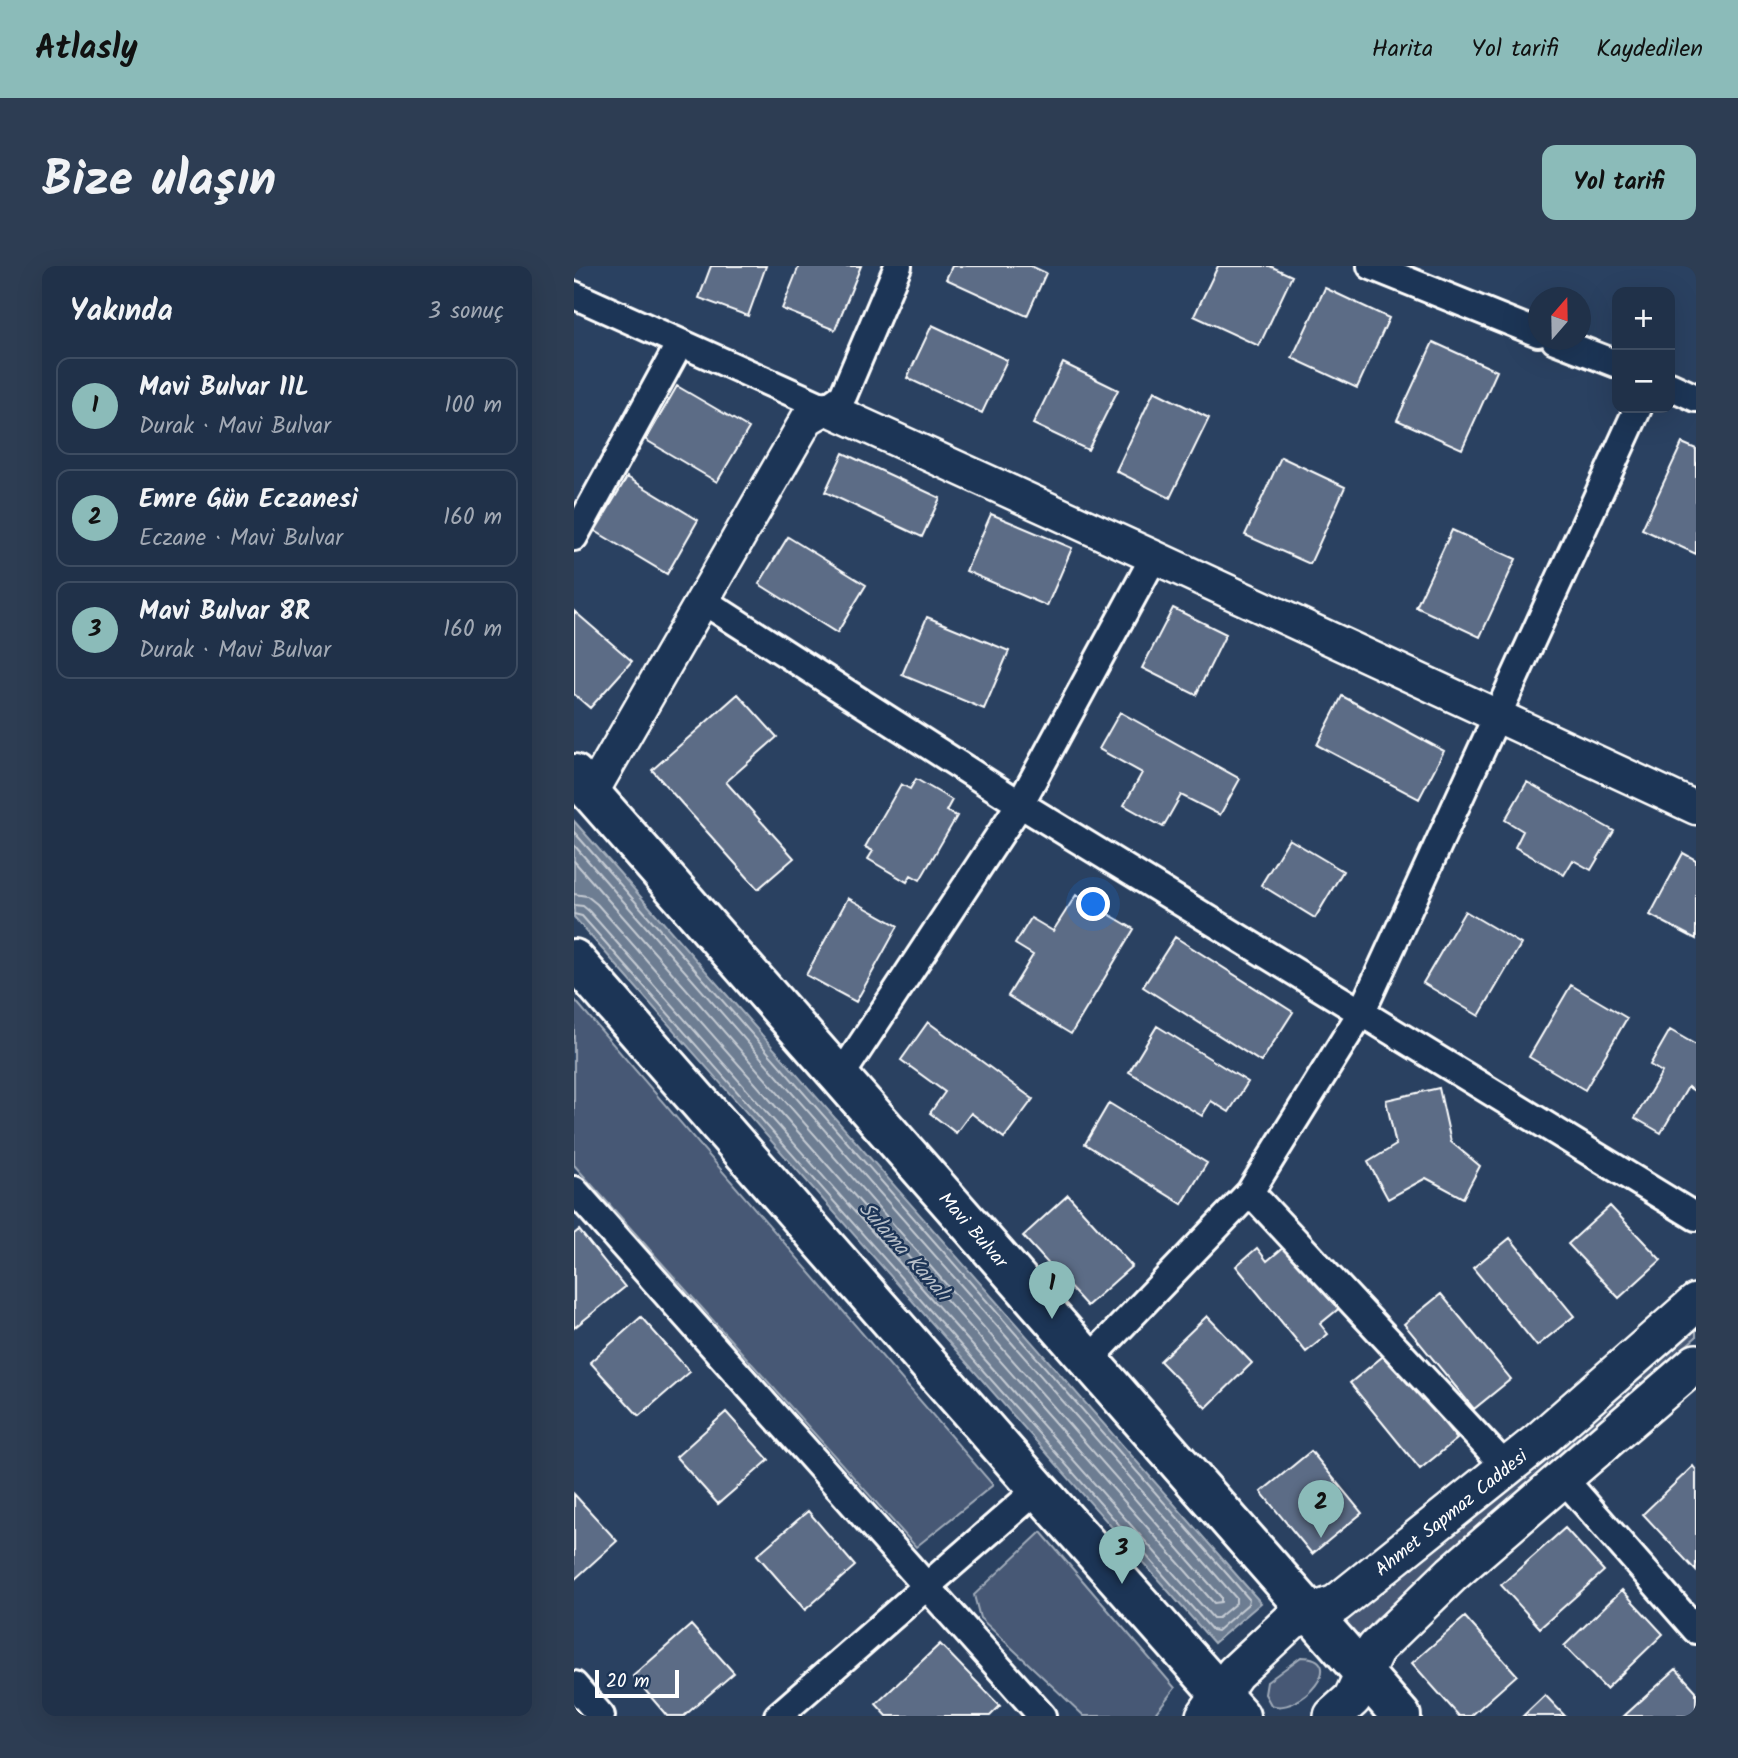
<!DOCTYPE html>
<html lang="tr">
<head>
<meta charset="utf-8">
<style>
	:root { --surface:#203149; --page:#2d3d53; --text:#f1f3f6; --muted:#a2a9b4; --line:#3d4c61; --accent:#8bbbb9 }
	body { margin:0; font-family:Kalam,sans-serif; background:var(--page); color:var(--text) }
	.controls { position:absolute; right:21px; top:21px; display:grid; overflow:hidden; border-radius:14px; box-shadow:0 7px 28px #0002 }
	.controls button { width:63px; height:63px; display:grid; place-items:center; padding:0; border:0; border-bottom:2px solid var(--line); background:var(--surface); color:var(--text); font:35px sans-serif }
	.compass { position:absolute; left:954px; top:21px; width:63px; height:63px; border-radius:50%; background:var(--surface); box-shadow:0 7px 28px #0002; rotate:20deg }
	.scale { position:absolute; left:21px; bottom:18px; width:84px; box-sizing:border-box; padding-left:7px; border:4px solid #fff; border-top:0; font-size:19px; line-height:24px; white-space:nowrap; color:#fff; -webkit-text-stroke:5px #1d3557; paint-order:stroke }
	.you { position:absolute; left:520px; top:639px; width:24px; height:24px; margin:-18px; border:5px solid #fff; border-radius:50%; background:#1a73e8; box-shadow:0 0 0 10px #1a73e833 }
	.badge { display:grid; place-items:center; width:46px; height:46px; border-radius:50%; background:var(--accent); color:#111; font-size:23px; font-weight:700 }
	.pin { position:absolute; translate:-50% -58px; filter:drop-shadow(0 2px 4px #0008) }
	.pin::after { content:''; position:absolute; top:37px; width:24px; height:21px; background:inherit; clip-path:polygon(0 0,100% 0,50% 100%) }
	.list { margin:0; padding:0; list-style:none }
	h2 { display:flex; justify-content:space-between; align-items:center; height:91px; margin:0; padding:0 28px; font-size:30px }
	h2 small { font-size:23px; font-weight:400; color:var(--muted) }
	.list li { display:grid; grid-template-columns:46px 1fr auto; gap:21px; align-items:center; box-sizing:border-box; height:98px; margin:0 14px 14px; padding:0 14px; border:2px solid var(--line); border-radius:14px }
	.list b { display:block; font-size:26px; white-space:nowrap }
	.list p { margin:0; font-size:23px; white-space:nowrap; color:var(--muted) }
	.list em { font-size:23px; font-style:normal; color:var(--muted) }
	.map { position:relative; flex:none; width:1122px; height:1450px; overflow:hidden; border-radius:14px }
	header { display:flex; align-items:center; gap:42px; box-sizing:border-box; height:98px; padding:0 35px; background:var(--accent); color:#111 }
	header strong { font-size:33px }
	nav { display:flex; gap:38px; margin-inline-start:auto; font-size:24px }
	.intro { display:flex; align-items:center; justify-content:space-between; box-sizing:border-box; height:168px; padding:0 42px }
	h1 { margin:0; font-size:49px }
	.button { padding:18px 32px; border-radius:14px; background:var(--accent); color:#111; font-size:24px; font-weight:700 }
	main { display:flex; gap:42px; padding:0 42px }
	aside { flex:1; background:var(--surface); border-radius:14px; box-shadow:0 7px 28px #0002 }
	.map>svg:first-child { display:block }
	.green { fill:#465975; stroke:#a2acba; stroke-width:2 }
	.water { fill:#6d7d92; stroke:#a7b1be; stroke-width:2 }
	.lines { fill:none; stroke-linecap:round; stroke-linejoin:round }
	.shore { stroke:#c5cbd3; stroke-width:2 }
	.building { fill:#5b6c86; stroke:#fff; stroke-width:2 }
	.minor-casing { stroke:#fff; stroke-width:32 }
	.tertiary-casing { stroke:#fff; stroke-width:37 }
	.secondary-casing { stroke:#fff; stroke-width:42 }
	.primary-casing { stroke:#fff; stroke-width:44 }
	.minor { stroke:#1d3557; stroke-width:26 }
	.tertiary { stroke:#1d3557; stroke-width:32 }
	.secondary { stroke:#1d3557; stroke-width:37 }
	.primary { stroke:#1d3557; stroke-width:38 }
	.labels { text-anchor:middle; stroke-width:5; stroke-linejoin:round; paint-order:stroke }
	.street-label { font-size:19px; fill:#fff; stroke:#1d3557 }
	.water-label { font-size:21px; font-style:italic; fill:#b6bec8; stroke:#1d3557 }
</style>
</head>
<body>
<header>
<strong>Atlasly</strong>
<nav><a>Harita</a><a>Yol tarifi</a><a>Kaydedilen</a></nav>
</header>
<div class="intro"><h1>Bize ulaşın</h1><a class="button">Yol tarifi</a></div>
<main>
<aside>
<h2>Yakında<small>3 sonuç</small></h2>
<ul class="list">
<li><span class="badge">1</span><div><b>Mavi Bulvar 11L</b><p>Durak · Mavi Bulvar</p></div><em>100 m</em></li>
<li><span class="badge">2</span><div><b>Emre Gün Eczanesi</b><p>Eczane · Mavi Bulvar</p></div><em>160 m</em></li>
<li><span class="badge">3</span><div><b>Mavi Bulvar 8R</b><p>Durak · Mavi Bulvar</p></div><em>160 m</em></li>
</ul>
</aside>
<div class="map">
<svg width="1122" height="1450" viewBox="0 0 1122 1450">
	<rect width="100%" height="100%" fill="#2a4161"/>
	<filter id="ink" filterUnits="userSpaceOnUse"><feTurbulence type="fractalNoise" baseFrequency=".0143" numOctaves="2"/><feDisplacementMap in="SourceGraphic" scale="14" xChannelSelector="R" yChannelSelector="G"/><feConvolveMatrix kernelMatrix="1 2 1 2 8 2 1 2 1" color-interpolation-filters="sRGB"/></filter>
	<g filter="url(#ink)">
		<path class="green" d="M0,733L419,1219L342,1281L0,899Z
			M1122,1059V1071L990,1184L799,1356L787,1373L769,1353L786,1343L983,1179Z
			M467,1266L601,1422L579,1450H510L406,1352L400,1329Z
			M727,1391C777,1391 726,1450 697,1439L691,1428L693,1416Z"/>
		<path class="water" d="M0,555L687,1337L640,1377L0,651Z"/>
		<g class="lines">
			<path class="shore" d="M0,566L675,1333L674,1338L643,1365L638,1364L8,650L0,648
				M0,579L662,1332V1337L644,1352H639L15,645L9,640L0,639
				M0,595L647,1331V1336L640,1337L23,638L13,630L0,628"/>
		</g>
		<path class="building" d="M137,0H192L174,50L125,32Z
			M225,0H287L261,64L208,43Z
			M378,0H457L472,7L453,50L372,13Z
			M644,0H696L718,10L685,80L620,50Z
			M751,22L815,52L783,122L718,92Z
			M358,59L433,94L408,147L333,112Z
			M859,76L923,105L888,183L823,154Z
			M489,97L544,124L514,184L459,158Z
			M103,120L175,162L143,216L72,174Z
			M580,125L635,152L596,232L542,205Z
			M1108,177L1122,183V288L1068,263Z
			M269,187L366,232L348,271L251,226Z
			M707,191L771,221L736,298L671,269Z
			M53,211L124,254L93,308L21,265Z
			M417,248L498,282L473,340L392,305Z
			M878,264L942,293L906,371L842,341Z
			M214,271L292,319L263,367L185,318Z
			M599,342L652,368L622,429L568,402Z
			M0,345L58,395L16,442L0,428Z
			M353,351L435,385L410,443L328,409Z
			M164,428L203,471L152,516L220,592L184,623L78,504Z
			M768,430L870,485L845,533L743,479Z
			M546,446L666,513L646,549L607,529L589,561L550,539L568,507L525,483Z
			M342,513L378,534L372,545L383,550L346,614L337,609L333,616L294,593L299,585L291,581L327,518L336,523Z
			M953,516L1040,565L1017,604L999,594L990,609L941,581L949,565L931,554Z
			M715,573L769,605L741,652L687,619Z
			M1109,587L1122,594V673L1076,649Z
			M502,629L560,663L497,768L434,730L459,689L441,678L457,652L479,665Z
			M274,632L324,660L282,736L232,709Z
			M891,645L947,678L905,750L849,717Z
			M601,671L719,746L687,796L569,721Z
			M997,719L1053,752L1011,824L955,791Z
			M354,756L459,833L430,872L397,847L382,867L356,847L371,826L327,794Z
			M583,760L674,816L655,846L637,835L628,850L555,806Z
			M1096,764L1122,779V826L1114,821L1087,867L1061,852L1088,806L1076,799Z
			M865,822L877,876L906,900L889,932L852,912L814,933L794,896L822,879L812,834Z
			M535,837L633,897L608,938L511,878Z
			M494,929L558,1000L513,1040L449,970Z
			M1036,940L1087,994L1045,1032L994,978Z
			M5,964L51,1021L0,1062V968Z
			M936,972L1000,1050L963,1080L899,1002Z
			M716,976L768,1040L746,1058L754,1068L732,1086L662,1000L683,982L693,995Z
			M867,1028L937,1113L900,1143L830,1058Z
			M633,1050L678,1097L632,1142L586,1095Z
			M67,1051L116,1106L65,1150L16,1096Z
			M813,1087L883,1173L846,1203L776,1117Z
			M152,1146L195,1194L144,1238L102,1191Z
			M737,1185L788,1247L738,1288L687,1226Z
			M1119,1200L1122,1204V1305L1069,1248Z
			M0,1228L43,1275L0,1314Z
			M234,1245L281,1300L231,1344L183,1289Z
			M991,1262L1030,1305L966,1362L927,1319Z
			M1048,1324L1089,1368L1032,1423L990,1380Z
			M891,1351L943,1409L897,1450H885L838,1397Z
			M117,1359L160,1407L110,1450H93L59,1410Z
			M366,1378L426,1440L416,1450H313L302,1438Z
			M1102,1403L1122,1425V1450H1050Z
			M971,1429L991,1450H949Z"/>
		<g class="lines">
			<defs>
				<path id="minor" d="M797,0L964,67
					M0,29L252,142L269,130L324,0
					M981,74L1043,98
					M1096,120L1122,132
					M0,271L106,77
					M128,334L446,538L1122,951
					M266,811L446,538L580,291
					M0,924L468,1450
					M676,926L932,1201
					M514,1095L676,926L787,747L1064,142
					M989,1212L1122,1364
					M0,1419L27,1450
					M204,1450L464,1223"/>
				<path id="tertiary" d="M17,528L233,153L252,142L580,291L1122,542"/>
				<g id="secondary">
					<path id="s1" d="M631,1450L661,1407L718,1354L762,1338L965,1175L1122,1037"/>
					<path d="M759,1450L778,1433L802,1382L878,1308L1122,1097"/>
				</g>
				<g id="primary">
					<path id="s2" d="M0,508L827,1450"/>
					<path d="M0,693L464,1223L666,1450"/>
				</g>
			</defs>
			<use href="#minor" class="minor-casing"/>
			<use href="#tertiary" class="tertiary-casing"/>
			<use href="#secondary" class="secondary-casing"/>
			<use href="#primary" class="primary-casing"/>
			<use href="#minor" class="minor"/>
			<use href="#tertiary" class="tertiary"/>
			<use href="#secondary" class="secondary"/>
			<use href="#primary" class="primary"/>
		</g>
	</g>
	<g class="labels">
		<g class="street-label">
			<text dy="7" stroke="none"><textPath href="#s2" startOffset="606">Mavi Bulvar</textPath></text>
			<text dy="7" stroke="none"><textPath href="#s1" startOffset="324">Ahmet Sapmaz Caddesi</textPath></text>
		</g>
		<g class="water-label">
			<text transform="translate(331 985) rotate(48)" y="7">Sulama Kanalı</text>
		</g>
	</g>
</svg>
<div class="controls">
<button>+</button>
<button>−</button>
</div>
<svg class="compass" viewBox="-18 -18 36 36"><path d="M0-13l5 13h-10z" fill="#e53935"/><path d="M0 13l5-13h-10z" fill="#a2a9b4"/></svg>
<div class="scale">20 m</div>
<div class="you"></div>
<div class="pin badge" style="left:478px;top:1053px">1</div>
<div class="pin badge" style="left:747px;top:1272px">2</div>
<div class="pin badge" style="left:548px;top:1318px">3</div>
</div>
</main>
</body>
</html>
